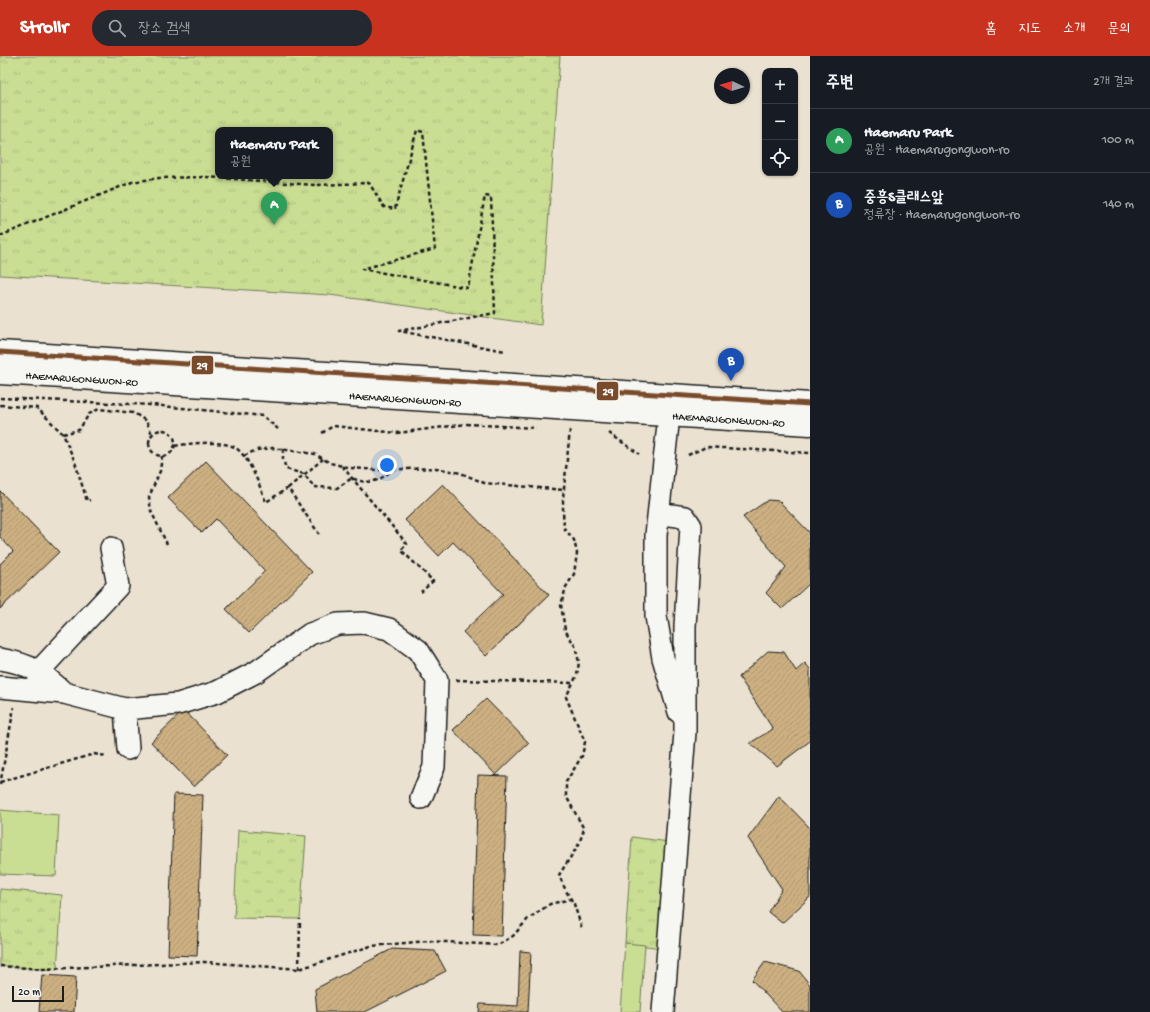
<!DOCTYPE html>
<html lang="ko">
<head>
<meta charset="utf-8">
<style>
	:root { --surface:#171b24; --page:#242831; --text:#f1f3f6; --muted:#9ea1a6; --line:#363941; --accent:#c8321e }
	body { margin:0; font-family:"Gochi Hand","Poor Story",sans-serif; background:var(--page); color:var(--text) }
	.controls { position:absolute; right:12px; top:12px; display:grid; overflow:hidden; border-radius:8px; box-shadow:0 1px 3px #0004 }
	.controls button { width:36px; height:36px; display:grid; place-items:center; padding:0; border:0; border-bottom:1px solid var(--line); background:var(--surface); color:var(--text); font:20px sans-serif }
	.compass { position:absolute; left:714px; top:12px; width:36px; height:36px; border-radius:50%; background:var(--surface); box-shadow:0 1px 3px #0004; rotate:274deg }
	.scale { position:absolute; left:12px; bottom:10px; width:52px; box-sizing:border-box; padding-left:4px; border:2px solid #1c1c1c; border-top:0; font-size:11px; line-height:14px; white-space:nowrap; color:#1c1c1c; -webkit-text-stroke:3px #f6f6f2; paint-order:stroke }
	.you { position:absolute; left:387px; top:409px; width:14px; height:14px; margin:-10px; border:3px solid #fff; border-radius:50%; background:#1a73e8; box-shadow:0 0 0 6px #1a73e833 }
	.badge { display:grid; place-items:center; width:26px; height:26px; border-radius:50%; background:var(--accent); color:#fff; font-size:13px; font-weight:700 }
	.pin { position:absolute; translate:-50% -33px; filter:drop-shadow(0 1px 2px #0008) }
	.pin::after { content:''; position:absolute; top:21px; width:14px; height:12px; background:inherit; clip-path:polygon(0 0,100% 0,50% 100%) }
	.popup { position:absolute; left:215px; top:71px; width:118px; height:52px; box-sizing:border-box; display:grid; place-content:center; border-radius:8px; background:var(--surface); filter:drop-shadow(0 1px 3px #0005); font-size:13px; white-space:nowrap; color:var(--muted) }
	.popup b { font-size:15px; color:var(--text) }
	.popup::after { content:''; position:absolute; left:50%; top:100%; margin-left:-8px; border:8px solid transparent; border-top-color:var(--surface) }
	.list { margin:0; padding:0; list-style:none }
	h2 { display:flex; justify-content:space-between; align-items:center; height:52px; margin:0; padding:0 16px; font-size:17px }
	h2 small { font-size:13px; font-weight:400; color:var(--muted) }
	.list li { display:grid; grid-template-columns:26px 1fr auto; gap:12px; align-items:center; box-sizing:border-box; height:64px; padding:0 16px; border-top:1px solid var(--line) }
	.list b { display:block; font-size:15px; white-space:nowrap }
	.list p { margin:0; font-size:13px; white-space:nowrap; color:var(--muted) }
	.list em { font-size:13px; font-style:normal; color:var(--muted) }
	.icon { flex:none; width:22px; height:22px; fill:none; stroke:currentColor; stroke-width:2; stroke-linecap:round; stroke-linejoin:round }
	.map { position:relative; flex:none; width:810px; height:956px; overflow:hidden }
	header { display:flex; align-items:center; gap:24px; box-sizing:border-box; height:56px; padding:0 20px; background:var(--accent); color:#fff }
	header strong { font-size:19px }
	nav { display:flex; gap:22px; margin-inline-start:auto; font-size:14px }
	.search { width:280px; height:36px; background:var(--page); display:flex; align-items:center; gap:10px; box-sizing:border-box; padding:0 14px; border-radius:22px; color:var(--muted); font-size:15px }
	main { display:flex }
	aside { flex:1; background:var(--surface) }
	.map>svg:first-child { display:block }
	.park { fill:url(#park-tufts); stroke:#727d58; fill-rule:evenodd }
	.pitch { fill:#c9de93; stroke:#727d58 }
	.building { fill:url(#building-hatch); stroke:#1c1c1c }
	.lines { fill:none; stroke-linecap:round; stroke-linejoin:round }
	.minor-casing { stroke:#1c1c1c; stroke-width:24 }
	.tertiary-casing { stroke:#1c1c1c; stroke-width:25 }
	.path { stroke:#1c1c1c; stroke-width:2.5; stroke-dasharray:4 3; stroke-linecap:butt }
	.minor { stroke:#f6f6f2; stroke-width:21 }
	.tertiary { stroke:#f6f6f2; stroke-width:22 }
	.bus-1-casing { stroke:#f6f6f2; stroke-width:8 }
	.bus-1 { stroke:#7a4b2a; stroke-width:5 }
	.labels { text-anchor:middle; stroke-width:4; stroke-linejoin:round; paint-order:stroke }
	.street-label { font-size:11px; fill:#1c1c1c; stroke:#f6f6f2 }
	.line-badge { stroke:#f6f6f2; stroke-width:1.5 }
	.badge-label { font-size:11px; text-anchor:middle; font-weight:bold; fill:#fff }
</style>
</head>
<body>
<header>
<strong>Strollr</strong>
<div class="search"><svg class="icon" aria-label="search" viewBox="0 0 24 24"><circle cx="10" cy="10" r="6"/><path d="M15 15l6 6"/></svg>장소 검색</div>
<nav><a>홈</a><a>지도</a><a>소개</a><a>문의</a></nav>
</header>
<main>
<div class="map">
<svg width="810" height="956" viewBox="0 0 810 956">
	<defs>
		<pattern id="park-tufts" width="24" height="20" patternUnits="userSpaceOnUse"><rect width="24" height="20" fill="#c9de93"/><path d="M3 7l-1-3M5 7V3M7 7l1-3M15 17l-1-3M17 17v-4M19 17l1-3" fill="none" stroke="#acbe7e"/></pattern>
		<pattern id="building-hatch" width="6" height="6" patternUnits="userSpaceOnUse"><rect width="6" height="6" fill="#cdb082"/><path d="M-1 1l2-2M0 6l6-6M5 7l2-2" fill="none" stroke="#af9770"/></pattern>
	</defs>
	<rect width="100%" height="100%" fill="#eae1d0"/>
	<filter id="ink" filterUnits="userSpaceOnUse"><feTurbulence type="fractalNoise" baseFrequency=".025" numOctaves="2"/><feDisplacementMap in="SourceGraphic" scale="8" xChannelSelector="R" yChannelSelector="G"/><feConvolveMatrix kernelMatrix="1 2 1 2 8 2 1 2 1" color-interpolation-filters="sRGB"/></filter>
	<g filter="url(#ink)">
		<path class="park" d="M0,0H560L541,269L330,239L0,219ZM218,74H330V120H218Z
			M238,774L306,780L300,863L234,862Z
			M632,781L676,787L668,893L625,887Z
			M0,833L62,839L57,914L0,910Z"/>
		<path class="pitch" d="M0,754L59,759L56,820L0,818Z
			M625,887L645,889L640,956H620Z"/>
		<path class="building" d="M206,405L312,516L249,577L226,553L265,515L216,463L202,477L168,442Z
			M443,428L549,539L486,600L463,576L503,538L453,486L439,500L405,464Z
			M0,435L59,496L0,553V508L13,495L0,481Z
			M768,444L779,445L810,477V527L782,553L766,537L786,511L743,461Z
			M768,595L784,596L796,615L805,607L810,613V685L777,710L750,687L773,673L739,621Z
			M486,643L529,687L496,719L453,674Z
			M184,654L227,699L194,731L151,686Z
			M478,719L507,720L502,880L473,879Z
			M174,738L203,739L197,900L168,899Z
			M779,740L810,772V841L782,867L768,856L782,833L748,782Z
			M392,893L435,895L446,915L365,956H317L315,933Z
			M520,895L531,896L528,956H479L480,948L518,950Z
			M765,906L799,915L810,929V956H782L752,924Z
			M42,919L76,921L74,956H39Z"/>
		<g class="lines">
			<defs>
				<path id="minor" d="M671,341L656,479V560L663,602L679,656
					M0,603C31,608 41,616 64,637L0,631
					M39,615L118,530L111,492
					M64,637L125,653L178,648L217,636L256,616L310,578L338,568L364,567L389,573L418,594L437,624L434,711L421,742
					M125,653L128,693
					M663,956L685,676V570L691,470L685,461L671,459"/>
				<g id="tertiary">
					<path d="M0,296L810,348"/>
					<path id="s1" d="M0,317L810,368"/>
				</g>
			</defs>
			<use href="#minor" class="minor-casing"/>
			<use href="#tertiary" class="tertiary-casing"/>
			<path class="path" d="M0,180L132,126L159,122L206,121L315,129L369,127L384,151L395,153L417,74L423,76L435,193L362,213L468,232L485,140L491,141L495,257L399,275L505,295
				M0,342L152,349L263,360L278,373
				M0,349L37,352L63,378L75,406L87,445L90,444
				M149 387a13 13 0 1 1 26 0a13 13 0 1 1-26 0Z
				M570,374L563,442V456L564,472L574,484L577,497L574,518L566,531L561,549L565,574L575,590L579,606L577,619L566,641L585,686L582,700L566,726V740L584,773L579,788L559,819L566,835L574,848L582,873
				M322,377L333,370L397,377L467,368L536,372
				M609,377L639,398
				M63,378L79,374L89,358L99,353L134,357L146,365L152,378
				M175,390C189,387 223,384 236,392C250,402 260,431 266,446L288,432L319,478
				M283,393V403L286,413L304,418L314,431L337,432L352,422C368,429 380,426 393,413
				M688,399L706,391L810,397
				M162,400L160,415L149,441L151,455L167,488
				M244,400L256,394L273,392L315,398L330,407L351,412L377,414L436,412L461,417L484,427L564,434
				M342,410L407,488L401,494L433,525L421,536
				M288,432L323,403
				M456,624L573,627
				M0,726L94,698L106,700
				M0,729L14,651
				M0,910L43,913L205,906L299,913L371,890L428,885L498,889L513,880L528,863L550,848L571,843
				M299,913L300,863"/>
			<use href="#minor" class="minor"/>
			<use href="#tertiary" class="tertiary"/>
			<defs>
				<path id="bus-1" d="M0,296L810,348"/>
			</defs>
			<use href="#bus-1" class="bus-1-casing"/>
			<use href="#bus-1" class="bus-1"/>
		</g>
	</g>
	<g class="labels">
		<g class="street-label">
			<text dy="4" stroke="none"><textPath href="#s1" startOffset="82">HAEMARUGONGWON-RO</textPath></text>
			<text dy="4" stroke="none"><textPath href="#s1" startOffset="406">HAEMARUGONGWON-RO</textPath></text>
			<text dy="4" stroke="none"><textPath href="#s1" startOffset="730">HAEMARUGONGWON-RO</textPath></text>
		</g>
	</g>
	<g class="line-badge">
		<rect x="191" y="299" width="23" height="20" rx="4" fill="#7a4b2a"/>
		<rect x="596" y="325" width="23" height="20" rx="4" fill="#7a4b2a"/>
	</g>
	<g class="badge-label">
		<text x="202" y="313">29</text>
		<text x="608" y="339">29</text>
	</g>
</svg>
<div class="controls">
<button>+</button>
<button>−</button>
<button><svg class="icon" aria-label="locate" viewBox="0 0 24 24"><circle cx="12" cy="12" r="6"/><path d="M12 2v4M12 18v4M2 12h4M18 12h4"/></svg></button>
</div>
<svg class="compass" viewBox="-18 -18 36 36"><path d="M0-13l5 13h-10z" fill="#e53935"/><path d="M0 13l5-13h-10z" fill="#9ea1a6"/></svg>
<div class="scale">20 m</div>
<div class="you"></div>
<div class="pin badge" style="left:274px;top:169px;background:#2e9e5b">A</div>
<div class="popup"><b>Haemaru Park</b>공원</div>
<div class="pin badge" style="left:731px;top:325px;background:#1a4fb4">B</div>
</div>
<aside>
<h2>주변<small>2개 결과</small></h2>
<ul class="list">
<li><span class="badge" style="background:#2e9e5b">A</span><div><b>Haemaru Park</b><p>공원 · Haemarugongwon-ro</p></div><em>100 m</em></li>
<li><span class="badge" style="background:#1a4fb4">B</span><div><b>중흥S클래스앞</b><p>정류장 · Haemarugongwon-ro</p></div><em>140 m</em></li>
</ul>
</aside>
</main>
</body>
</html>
